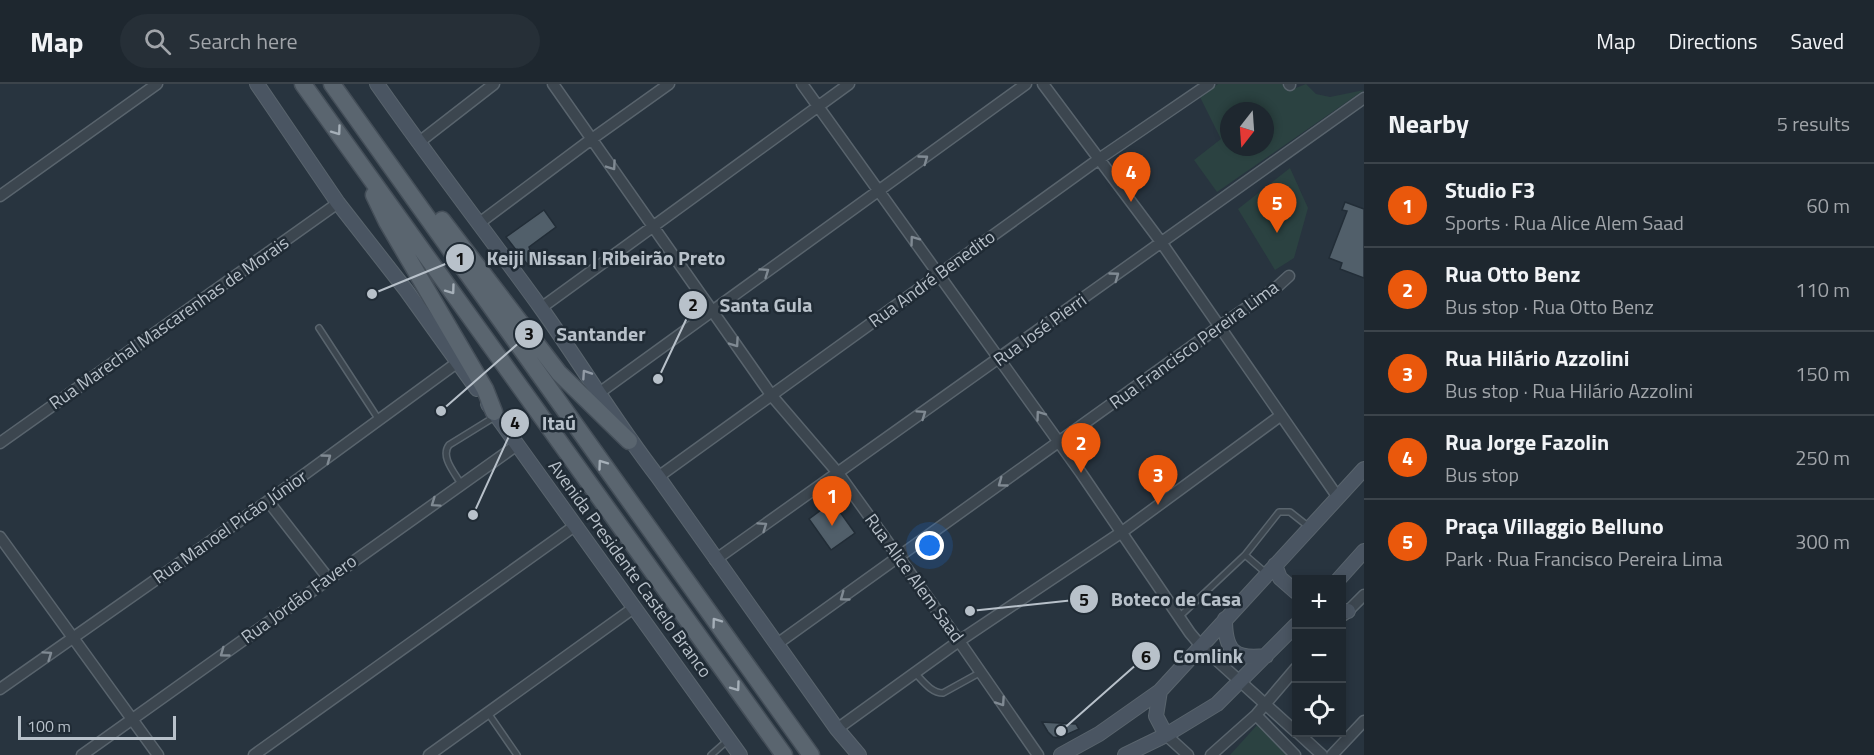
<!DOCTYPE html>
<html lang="en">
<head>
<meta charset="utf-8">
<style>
	:root { --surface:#1e272f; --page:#262f37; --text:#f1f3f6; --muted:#a1a5aa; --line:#3c444b; --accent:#ea580c }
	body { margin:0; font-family:"Titillium Web",sans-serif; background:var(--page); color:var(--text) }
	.controls { position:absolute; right:18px; bottom:18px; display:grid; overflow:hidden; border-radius:0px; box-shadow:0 3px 9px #0003 }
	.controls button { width:54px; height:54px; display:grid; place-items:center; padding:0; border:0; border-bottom:2px solid var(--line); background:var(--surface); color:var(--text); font:30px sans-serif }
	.compass { position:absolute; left:1220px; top:18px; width:54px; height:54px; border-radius:50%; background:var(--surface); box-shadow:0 3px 9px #0003; rotate:197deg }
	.scale { position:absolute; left:18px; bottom:15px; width:158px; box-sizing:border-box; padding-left:6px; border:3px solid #b8c1ca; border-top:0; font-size:16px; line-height:21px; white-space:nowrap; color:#b8c1ca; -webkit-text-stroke:4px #202b35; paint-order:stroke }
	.you { position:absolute; left:930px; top:462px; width:21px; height:21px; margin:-15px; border:4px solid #fff; border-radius:50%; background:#1a73e8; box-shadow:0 0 0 9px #1a73e833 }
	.badge { display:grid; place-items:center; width:39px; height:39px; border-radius:50%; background:var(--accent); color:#fff; font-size:20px; font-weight:700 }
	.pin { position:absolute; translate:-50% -50px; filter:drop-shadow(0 2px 3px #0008) }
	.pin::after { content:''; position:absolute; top:32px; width:21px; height:18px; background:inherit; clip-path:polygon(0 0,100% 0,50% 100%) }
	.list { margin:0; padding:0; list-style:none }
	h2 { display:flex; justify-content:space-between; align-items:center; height:78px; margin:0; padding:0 24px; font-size:26px }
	h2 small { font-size:20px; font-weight:400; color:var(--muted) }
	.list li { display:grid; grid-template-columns:39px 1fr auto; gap:18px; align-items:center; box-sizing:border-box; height:84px; padding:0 24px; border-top:2px solid var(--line) }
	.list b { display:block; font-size:22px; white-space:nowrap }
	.list p { margin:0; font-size:20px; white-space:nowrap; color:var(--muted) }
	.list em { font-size:20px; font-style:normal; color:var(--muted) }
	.icon { flex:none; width:33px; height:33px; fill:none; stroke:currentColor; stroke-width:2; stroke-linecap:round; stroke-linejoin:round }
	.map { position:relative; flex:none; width:1364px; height:671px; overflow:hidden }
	header { display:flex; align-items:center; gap:36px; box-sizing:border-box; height:84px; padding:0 30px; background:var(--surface); border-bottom:2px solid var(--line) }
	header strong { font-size:28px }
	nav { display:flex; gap:33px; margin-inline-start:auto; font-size:21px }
	.search { width:420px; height:54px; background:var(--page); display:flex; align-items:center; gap:15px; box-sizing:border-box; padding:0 21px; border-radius:33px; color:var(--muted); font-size:22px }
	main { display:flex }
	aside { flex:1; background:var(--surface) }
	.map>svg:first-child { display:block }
	.green { fill:#2b4241; fill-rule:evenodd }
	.building { fill:#515f6a; stroke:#222d37; stroke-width:1.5 }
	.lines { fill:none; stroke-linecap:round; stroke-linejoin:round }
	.lane-casing { stroke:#59646d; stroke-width:8 }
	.street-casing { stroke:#59646d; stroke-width:13 }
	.secondary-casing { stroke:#59646d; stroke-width:16 }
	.primary-casing { stroke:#454f59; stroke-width:19 }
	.lane { stroke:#3c464f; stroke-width:5 }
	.street { stroke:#3c464f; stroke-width:10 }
	.secondary { stroke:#4a5562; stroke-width:14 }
	.primary { stroke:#5a656f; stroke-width:16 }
	.oneway { stroke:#a5afb8 }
	.oneway2 { stroke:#808a93 }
	.oneway3 { stroke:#929ba6 }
	.labels { text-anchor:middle; stroke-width:5; stroke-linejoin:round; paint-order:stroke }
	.street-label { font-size:18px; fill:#b8c1ca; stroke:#202b35 }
	.leader { fill:none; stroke:#b8c1ca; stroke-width:2 }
	.callout-dot { fill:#b8c1ca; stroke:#202b35; stroke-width:2 }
	.mark-label { font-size:18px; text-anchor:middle; font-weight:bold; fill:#111 }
	.callout-label { font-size:20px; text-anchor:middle; font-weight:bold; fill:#b8c1ca; stroke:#202b35; stroke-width:5; stroke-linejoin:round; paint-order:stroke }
</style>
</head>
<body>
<header>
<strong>Map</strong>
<div class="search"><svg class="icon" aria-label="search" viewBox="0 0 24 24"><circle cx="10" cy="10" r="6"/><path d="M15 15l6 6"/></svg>Search here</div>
<nav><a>Map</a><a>Directions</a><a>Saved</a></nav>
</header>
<main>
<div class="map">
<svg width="1364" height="671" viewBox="0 0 1364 671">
	<rect width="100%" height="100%" fill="#28343f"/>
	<path class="green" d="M1218,0H1282L1288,7L1306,0L1316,10L1330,13L1364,6L1217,108L1194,76L1221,55L1200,13ZM1229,27H1265V63H1229Z
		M1290,84L1308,124L1294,174L1275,186L1238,125Z
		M1258,640L1290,671H1230Z"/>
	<path class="building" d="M1345,118L1364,125V194L1340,185L1342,179L1329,174L1347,127L1342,126Z
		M544,126L556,143L529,163L534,177L527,180L506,153Z
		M829,420L835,421L855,449L831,466L809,435Z
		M1042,638L1076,640L1079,645L1059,654L1053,653L1048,648Z"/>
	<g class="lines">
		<defs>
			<path id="lane" d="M319,244L379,336
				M461,400C455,389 440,373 449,361L496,332
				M1245,471L1266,489
				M1179,533L1245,471L1279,428H1290L1309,443
				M915,589C923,597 931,609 943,609L981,588
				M488,629L517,671
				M711,671L728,656"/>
			<path id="street" d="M553,0L772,312L838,389L959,557L1038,671
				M802,0L1081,389L1190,549L1201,562L1296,648
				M1043,0L1161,158L1337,412
				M1289,0L1290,1
				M418,59L494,0
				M0,112L157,0
				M478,140L589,57L669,0
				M541,224L849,0
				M599,309L1026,0
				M0,359L338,119
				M658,393L1099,75L1209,0
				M268,417L328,494
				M0,453L158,671
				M715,476L1364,14
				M1344,531L1364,511
				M777,560L1220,242L1278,202L1289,192
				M0,605L268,417L458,278
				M1256,631L1295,671
				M837,645L959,557L1122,448L1280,332
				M1297,648L1322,671
				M1166,651L1188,671
				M82,671L517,361
				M254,671L576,441
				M429,671L635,523
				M1211,671L1256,631L1296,584
				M1332,671L1364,637"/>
			<path id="secondary" d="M257,0L338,119L406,206L477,305
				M377,0C430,76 487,149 541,224C581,280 616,339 658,393L837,645L859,671
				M488,320L740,671
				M1275,481L1280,494L1296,508
				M1338,496L1364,467
				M1342,528L1348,527
				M1225,535C1225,567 1234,576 1266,572
				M1160,607L1156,632L1166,651
				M1061,671L1099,650L1160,607L1364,385
				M1125,671L1166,651L1217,620L1296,541"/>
			<path id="primary" d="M303,0L784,671
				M332,0L811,671
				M374,111L387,138L485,305L494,328
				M442,136L559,289L629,357"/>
		</defs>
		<use href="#lane" class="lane-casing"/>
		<use href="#street" class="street-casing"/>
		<use href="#secondary" class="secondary-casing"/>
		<use href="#primary" class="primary-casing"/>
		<use href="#lane" class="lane"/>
		<use href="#street" class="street"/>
		<use href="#secondary" class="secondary"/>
		<use href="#primary" class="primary"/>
	</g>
	<defs><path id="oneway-chevron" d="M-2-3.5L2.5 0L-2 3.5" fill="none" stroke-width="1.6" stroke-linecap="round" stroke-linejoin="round" transform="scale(1.5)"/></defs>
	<g class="oneway">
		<use href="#oneway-chevron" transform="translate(337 47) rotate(54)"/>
		<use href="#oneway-chevron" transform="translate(451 206) rotate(54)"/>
		<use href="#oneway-chevron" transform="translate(602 380) rotate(-126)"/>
		<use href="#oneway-chevron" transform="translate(716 538) rotate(-126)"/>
		<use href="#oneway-chevron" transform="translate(736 603) rotate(54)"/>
	</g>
	<g class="oneway2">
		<use href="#oneway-chevron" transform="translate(924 75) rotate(-36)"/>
		<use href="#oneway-chevron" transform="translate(612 82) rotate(55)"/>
		<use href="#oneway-chevron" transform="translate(914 156) rotate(-126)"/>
		<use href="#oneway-chevron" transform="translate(765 188) rotate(-35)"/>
		<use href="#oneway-chevron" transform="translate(1115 192) rotate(-36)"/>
		<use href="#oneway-chevron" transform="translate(735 259) rotate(55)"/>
		<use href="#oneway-chevron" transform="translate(922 330) rotate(-35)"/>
		<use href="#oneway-chevron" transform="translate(1040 331) rotate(-126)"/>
		<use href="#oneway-chevron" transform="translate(327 374) rotate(-36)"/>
		<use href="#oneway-chevron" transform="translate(1002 399) rotate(144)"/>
		<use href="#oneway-chevron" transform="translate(435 419) rotate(145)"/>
		<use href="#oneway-chevron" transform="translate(763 442) rotate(-35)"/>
		<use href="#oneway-chevron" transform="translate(844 513) rotate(144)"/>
		<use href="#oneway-chevron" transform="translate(224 569) rotate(144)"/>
		<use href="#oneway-chevron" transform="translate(48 571) rotate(-35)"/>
		<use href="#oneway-chevron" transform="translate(1001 618) rotate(56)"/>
	</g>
	<use class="oneway3" href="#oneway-chevron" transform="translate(586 290) rotate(-124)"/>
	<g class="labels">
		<g class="street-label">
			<text transform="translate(932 195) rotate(-36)" y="6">Rua André Benedito</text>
			<text transform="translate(169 239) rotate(-35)" y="6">Rua Marechal Mascarenhas de Morais</text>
			<text transform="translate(1040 246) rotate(-36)" y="6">Rua José Pierri</text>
			<text transform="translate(1194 261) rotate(-36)" y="6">Rua Francisco Pereira Lima</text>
			<text transform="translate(230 443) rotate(-35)" y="6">Rua Manoel Picão Júnior</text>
			<text transform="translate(630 485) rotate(54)" y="6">Avenida Presidente Castelo Branco</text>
			<text transform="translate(914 494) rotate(54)" y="6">Rua Alice Alem Saad</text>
			<text transform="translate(299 515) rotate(-36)" y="6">Rua Jordão Favero</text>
		</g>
	</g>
	<path class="leader" d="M372 210L460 174M658 295L693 221M441 327L529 250M473 431L515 339M970 527L1084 515M1061 647L1146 572"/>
	<g class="callout-dot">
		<circle cx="372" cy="210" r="6"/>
		<circle cx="658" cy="295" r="6"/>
		<circle cx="441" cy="327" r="6"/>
		<circle cx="473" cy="431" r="6"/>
		<circle cx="970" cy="527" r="6"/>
		<circle cx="1061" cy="647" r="6"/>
		<circle cx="460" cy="174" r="15"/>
		<circle cx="693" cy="221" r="15"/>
		<circle cx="529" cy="250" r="15"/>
		<circle cx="515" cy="339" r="15"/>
		<circle cx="1084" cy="515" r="15"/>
		<circle cx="1146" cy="572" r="15"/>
	</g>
	<g class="mark-label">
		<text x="460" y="181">1</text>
		<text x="693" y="227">2</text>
		<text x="529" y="256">3</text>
		<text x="515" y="345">4</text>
		<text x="1084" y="522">5</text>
		<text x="1146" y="579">6</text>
	</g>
	<g class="callout-label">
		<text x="606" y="181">Keiji Nissan | Ribeirão Preto</text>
		<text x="766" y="228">Santa Gula</text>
		<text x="601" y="257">Santander</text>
		<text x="559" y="346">Itaú</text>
		<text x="1176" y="522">Boteco de Casa</text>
		<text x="1208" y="579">Comlink</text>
	</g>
</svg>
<div class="controls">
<button>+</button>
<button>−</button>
<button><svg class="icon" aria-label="locate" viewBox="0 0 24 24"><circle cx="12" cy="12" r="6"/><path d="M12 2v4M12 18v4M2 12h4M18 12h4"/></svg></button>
</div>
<svg class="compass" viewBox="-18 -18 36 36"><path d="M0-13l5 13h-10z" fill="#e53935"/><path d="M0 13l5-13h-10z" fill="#a1a5aa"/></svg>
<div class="scale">100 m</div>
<div class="you"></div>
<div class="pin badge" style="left:832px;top:442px">1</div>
<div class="pin badge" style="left:1081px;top:389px">2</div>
<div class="pin badge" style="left:1158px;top:421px">3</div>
<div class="pin badge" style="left:1131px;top:118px">4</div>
<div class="pin badge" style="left:1277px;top:149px">5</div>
</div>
<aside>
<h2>Nearby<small>5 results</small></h2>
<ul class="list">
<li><span class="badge">1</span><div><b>Studio F3</b><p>Sports · Rua Alice Alem Saad</p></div><em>60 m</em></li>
<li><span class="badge">2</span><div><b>Rua Otto Benz</b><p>Bus stop · Rua Otto Benz</p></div><em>110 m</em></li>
<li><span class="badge">3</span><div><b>Rua Hilário Azzolini</b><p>Bus stop · Rua Hilário Azzolini</p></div><em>150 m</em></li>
<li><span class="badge">4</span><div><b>Rua Jorge Fazolin</b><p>Bus stop</p></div><em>250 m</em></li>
<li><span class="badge">5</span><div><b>Praça Villaggio Belluno</b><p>Park · Rua Francisco Pereira Lima</p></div><em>300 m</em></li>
</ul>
</aside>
</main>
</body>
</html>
